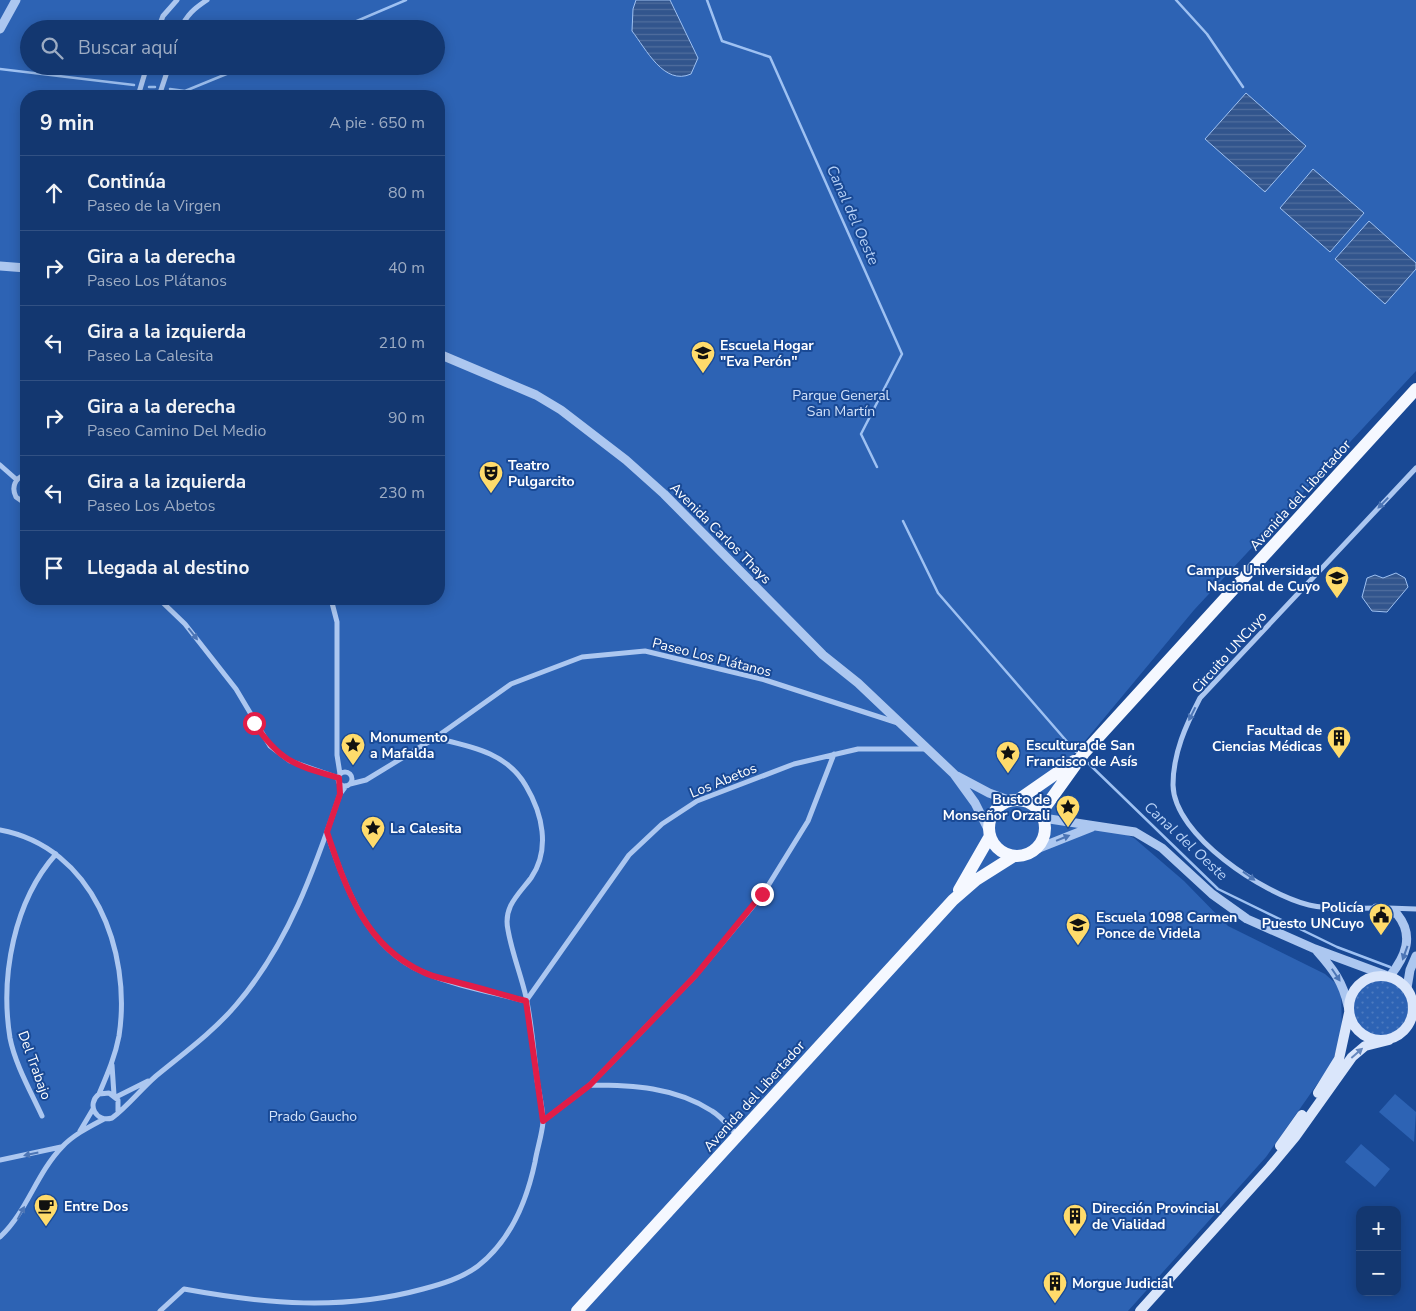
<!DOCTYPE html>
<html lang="es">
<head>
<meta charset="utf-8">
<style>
	:root { --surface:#133770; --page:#204278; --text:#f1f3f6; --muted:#9dacc3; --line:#325183 }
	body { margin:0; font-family:"Nunito Sans",sans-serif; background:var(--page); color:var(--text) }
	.controls { position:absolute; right:15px; bottom:15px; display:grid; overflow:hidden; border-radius:10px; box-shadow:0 2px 12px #0003 }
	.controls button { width:45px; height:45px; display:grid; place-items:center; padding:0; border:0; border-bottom:1px solid var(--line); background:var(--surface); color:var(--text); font:25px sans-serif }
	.stop { position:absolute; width:15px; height:15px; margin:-11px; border:4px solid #e11d48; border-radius:50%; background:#fff }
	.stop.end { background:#e11d48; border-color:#fff; box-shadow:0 1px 5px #0008 }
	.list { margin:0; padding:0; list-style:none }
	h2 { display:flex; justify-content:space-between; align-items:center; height:65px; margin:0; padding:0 20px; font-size:21px }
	h2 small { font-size:16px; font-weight:400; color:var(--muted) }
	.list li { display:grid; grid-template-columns:32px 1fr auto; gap:15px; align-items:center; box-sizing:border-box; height:75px; padding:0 20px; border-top:1px solid var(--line) }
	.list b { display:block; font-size:19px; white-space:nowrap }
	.list p { margin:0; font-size:16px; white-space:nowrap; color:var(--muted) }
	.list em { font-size:16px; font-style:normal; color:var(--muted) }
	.icon { flex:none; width:28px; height:28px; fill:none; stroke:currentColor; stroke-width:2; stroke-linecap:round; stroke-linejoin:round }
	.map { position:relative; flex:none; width:1416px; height:1311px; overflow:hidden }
	.search { position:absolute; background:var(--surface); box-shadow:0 2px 12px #0003; left:20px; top:20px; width:425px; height:55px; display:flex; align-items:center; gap:12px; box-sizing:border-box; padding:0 18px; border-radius:28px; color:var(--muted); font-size:19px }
	.panel { position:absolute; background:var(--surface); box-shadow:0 2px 12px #0003; left:20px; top:90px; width:425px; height:515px; border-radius:20px }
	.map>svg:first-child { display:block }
	.grass { fill:url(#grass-dots) }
	.park { fill:#2d63b4; fill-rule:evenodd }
	.water { fill:url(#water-rules); stroke:#9ec1f2 }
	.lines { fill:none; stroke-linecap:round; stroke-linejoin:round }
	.stream { stroke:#9ec1f2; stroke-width:2.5 }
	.minor { stroke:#acc7f0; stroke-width:5 }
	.tertiary { stroke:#acc7f0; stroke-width:9 }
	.secondary { stroke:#dae6fb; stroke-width:10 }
	.primary { stroke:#f5f8ff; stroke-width:12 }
	.oneway { fill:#4c75b5 }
	.oneway2 { fill:#6688be }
	.route { stroke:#e11d48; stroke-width:6 }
	.labels { text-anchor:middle; stroke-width:4; stroke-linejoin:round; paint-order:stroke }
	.poi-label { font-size:14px; font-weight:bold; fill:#fff; stroke:#194995; text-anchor:start }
	.park-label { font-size:14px; fill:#d3e3fb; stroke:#194995 }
	.street-label { font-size:14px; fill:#fff; stroke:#194995 }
	.water-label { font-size:15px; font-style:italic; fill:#b8d2f7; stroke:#194995 }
</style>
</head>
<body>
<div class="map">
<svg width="1416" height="1311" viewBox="0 0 1416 1311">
	<defs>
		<pattern id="grass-dots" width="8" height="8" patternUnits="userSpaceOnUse" patternTransform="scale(1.25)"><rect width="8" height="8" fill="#2d63b4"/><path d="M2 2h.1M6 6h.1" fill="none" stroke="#4c7abf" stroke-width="1.8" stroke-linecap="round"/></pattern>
		<pattern id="water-rules" width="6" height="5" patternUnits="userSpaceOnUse" patternTransform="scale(1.25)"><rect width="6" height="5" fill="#32558d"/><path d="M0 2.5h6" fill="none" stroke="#516e9e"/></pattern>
	</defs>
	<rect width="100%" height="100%" fill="#194995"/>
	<path class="grass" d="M1352 1008a28 28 0 1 1 56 0a28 28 0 1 1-56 0Z"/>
	<path class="park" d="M0,0H1416V371L1194,610L1070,759L1053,790L1073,819L1115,830L1134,838L1184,881L1228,926L1325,974L1341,988L1342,1033L1332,1063L1266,1157L1128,1311H0ZM29,29H436V66H29ZM26,96H439V599H26Z
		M1395,1094L1416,1112L1414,1142L1379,1112Z
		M1361,1144L1390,1169L1375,1187L1345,1162Z"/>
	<path class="water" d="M636,0H670L698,58L691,74C664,86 646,49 632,31L633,9Z
		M1246,93L1306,146L1265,192L1205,139Z
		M1313,169L1364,213L1330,252L1280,208Z
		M1369,221L1416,263V269L1385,304L1335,259Z
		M1396,573L1405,578L1408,587L1387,612L1372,611L1362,597L1367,578L1375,575L1383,578Z"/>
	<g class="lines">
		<path class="stream" d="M707,0L722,41L770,57L902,354L861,434L877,467
			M1176,0L1207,34L1243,87
			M338,29L406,0
			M0,69L134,85
			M149,87H155
			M170,89L185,91L246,66
			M903,521L938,593L1076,752
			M1088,763L1218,889L1337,947L1390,967"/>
		<path class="minor" d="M158,29L163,16L177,0
			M181,29C186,15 195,8 207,0
			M138,96L147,66
			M159,96L169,66
			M0,465L17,480
			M26,474C15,478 11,487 16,497L26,504
			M159,599L185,624L236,689L270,746L290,761L339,778
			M331,599L337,622V755L340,774
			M338 779a7 7 0 1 1 14 0a7 7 0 1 1-14 0Z
			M350,784L366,780L435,738L511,684L582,657L645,651L765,680L898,723
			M0,830C93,847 132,951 119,1036C115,1057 107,1075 99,1094
			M327,833C346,888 366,948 423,972C452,985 495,993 526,1001
			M1377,908C1356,908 1330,910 1309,905C1264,894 1174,836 1173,785C1173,753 1186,725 1200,698L1416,468
			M1388,908L1416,909
			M526,1001L629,855L662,824L697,801L794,764L858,749H927
			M112,1065L114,1095
			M590,1085C632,1085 675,1087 712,1111C722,1117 729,1127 737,1135
			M116,1097L148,1081
			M118,1111V1100L109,1093L99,1094C86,1104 96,1123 112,1118C128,1106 141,1089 156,1076C184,1053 213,1032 236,1005C288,945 315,868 340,794L346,786
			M42,1116C31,1092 15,1064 10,1038C0,976 14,901 56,854
			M543,1121L590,1085L695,976L763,894L808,821L834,754
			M80,1131L93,1109
			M0,1160L61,1147
			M0,1237C27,1212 36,1174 62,1147C73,1135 89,1127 104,1119
			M160,1311L184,1289C266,1304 342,1311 423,1289C442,1284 462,1278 478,1266C510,1241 527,1200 535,1162C537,1149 542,1135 543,1122C543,1108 539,1093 537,1080C534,1053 532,1024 526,997C521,975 512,953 508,930C503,907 518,895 531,878C551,849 542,813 526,786C507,752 469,746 435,738"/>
		<path class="tertiary" d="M0,29L16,0
			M0,266L26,268
			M439,354L536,395L561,410L626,460L664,494L823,655L858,683L954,774L975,803L989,831
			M957,776L989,793L1011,801
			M1043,818L1135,832L1162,848L1212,894L1247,919L1315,949L1385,975
			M1034,850L1092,827
			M1376,908L1397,914C1415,936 1405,957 1390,976
			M1317,951C1333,969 1343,982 1348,1006
			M1407,988L1410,970L1416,956
			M1414,1011L1416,1010"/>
		<path class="secondary" d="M1349 1008a32 32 0 1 1 64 0a32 32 0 1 1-64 0Z
			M1318,1093L1339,1059L1349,1013
			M1280,1146L1302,1115
			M1140,1311L1270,1167L1295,1137L1352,1057L1365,1046L1389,1040"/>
		<path class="primary" d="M1018,800L1074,761
			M989 828a28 28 0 1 1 56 0a28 28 0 1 1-56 0Z
			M1041,813L1084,753L1416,389
			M959,890L990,836
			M577,1311L953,900L976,880L1014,856"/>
	</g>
	<defs><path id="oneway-solid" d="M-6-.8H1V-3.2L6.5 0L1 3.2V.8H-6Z" transform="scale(1.25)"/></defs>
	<g class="oneway">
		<use href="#oneway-solid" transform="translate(1383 503) rotate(134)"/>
		<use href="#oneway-solid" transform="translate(193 634) rotate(52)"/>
		<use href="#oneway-solid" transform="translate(1192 714) rotate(117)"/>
		<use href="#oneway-solid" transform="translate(1063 838) rotate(-22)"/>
		<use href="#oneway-solid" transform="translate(1249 876) rotate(36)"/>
		<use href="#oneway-solid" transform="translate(1405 953) rotate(110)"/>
		<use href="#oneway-solid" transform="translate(1336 975) rotate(56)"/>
		<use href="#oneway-solid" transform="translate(31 1154) rotate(168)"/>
		<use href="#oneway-solid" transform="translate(21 1213) rotate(-62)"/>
	</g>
	<use class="oneway2" href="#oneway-solid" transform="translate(1357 1053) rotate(-41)"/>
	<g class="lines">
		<path class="route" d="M254,723C280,762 295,765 339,778L340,794L327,832C346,889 365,946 423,972C433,977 445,979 456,982C480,988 503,995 526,1001L543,1121L590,1085L695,976L762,894"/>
	</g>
	<defs>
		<symbol id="school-pin" viewBox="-11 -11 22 30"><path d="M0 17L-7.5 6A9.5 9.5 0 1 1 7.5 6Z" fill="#ffdb6b" stroke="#194995"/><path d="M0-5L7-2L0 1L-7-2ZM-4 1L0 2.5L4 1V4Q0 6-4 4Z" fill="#111"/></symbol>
		<symbol id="theatre-pin" viewBox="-11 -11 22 30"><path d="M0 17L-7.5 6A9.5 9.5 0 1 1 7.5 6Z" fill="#ffdb6b" stroke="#194995"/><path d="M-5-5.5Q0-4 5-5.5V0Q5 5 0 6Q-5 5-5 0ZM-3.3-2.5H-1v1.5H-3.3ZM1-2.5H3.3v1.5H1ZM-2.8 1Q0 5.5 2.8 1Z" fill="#111"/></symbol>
		<symbol id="university-pin" viewBox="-11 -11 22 30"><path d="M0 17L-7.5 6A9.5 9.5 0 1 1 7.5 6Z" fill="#ffdb6b" stroke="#194995"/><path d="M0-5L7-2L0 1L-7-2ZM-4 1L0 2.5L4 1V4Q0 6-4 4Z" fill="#111"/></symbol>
		<symbol id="building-pin" viewBox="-11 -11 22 30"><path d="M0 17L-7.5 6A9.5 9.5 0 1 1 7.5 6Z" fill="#ffdb6b" stroke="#194995"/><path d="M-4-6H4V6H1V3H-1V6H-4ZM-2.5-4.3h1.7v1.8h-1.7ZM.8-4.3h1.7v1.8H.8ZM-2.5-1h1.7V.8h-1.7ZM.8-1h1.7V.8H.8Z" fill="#111"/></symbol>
		<symbol id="sight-pin" viewBox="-11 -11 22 30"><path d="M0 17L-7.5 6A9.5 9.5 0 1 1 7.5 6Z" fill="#ffdb6b" stroke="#194995"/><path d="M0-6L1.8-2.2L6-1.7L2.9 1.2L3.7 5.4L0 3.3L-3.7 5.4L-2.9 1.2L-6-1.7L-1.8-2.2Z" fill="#111"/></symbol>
		<symbol id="civic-pin" viewBox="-11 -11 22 30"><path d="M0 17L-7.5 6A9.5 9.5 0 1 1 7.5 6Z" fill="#ffdb6b" stroke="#194995"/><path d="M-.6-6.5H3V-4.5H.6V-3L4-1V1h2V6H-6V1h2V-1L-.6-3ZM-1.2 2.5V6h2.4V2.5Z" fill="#111"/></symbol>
		<symbol id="cafe-pin" viewBox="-11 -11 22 30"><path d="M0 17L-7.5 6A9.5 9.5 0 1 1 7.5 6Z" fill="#ffdb6b" stroke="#194995"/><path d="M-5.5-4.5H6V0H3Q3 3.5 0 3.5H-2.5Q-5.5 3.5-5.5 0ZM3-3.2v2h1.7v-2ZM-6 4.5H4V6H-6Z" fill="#111"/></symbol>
	</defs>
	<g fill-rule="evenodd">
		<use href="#school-pin" x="689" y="339" width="28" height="38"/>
		<use href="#theatre-pin" x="477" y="459" width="28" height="38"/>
		<use href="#university-pin" x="1323" y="564" width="28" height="38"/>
		<use href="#building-pin" x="1325" y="724" width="28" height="38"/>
		<use href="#sight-pin" x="339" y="731" width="28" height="38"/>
		<use href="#sight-pin" x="994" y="739" width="28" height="38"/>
		<use href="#sight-pin" x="1054" y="793" width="28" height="38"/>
		<use href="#sight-pin" x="359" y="814" width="28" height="38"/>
		<use href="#civic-pin" x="1367" y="901" width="28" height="38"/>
		<use href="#school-pin" x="1064" y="911" width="28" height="38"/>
		<use href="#cafe-pin" x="32" y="1192" width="28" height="38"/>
		<use href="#building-pin" x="1061" y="1202" width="28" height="38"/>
		<use href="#building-pin" x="1041" y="1269" width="28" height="38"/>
	</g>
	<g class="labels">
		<g class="poi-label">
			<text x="720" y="350">Escuela Hogar<tspan x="720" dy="16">"Eva Perón"</tspan></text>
			<text x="508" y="470">Teatro<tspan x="508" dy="16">Pulgarcito</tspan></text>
			<text x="1320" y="575" text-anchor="end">Campus Universidad<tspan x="1320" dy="16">Nacional de Cuyo</tspan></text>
			<text x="1322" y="735" text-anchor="end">Facultad de<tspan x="1322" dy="16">Ciencias Médicas</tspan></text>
			<text x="370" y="742">Monumento<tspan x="370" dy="16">a Mafalda</tspan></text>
			<text x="1026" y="750">Escultura de San<tspan x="1026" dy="16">Francisco de Asís</tspan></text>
			<text x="1050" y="804" text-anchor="end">Busto de<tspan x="1050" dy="16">Monseñor Orzali</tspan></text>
			<text x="390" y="833">La Calesita</text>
			<text x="1364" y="912" text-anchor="end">Policía<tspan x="1364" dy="16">Puesto UNCuyo</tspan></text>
			<text x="1096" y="922">Escuela 1098 Carmen<tspan x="1096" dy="16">Ponce de Videla</tspan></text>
			<text x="64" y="1211">Entre Dos</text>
			<text x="1092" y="1213">Dirección Provincial<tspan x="1092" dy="16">de Vialidad</tspan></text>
			<text x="1072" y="1288">Morgue Judicial</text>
		</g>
		<g class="park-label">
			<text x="841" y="400">Parque General<tspan x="841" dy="16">San Martín</tspan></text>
			<text x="313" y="1121">Prado Gaucho</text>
		</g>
		<g class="street-label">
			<text transform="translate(1300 495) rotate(-48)" y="5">Avenida del Libertador</text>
			<text transform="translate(721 533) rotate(45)" y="5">Avenida Carlos Thays</text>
			<text transform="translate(1229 652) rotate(-48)" y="5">Circuito UNCuyo</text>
			<text transform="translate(712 657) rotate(14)" y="5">Paseo Los Plátanos</text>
			<text transform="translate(723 780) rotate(-22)" y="5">Los Abetos</text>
			<text transform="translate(35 1065) rotate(70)" y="5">Del Trabajo</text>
			<text transform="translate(754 1096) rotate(-48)" y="5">Avenida del Libertador</text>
		</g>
		<g class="water-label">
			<text transform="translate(853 215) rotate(66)" y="5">Canal del Oeste</text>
			<text transform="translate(1186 841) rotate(43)" y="5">Canal del Oeste</text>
		</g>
	</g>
</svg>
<div class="controls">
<button>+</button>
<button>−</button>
</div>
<div class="stop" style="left:254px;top:723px"></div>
<div class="stop end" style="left:762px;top:894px"></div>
<div class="search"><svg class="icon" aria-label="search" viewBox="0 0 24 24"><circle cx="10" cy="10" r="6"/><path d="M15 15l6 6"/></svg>Buscar aquí</div>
<section class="panel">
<h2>9 min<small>A pie · 650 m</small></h2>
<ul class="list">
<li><svg class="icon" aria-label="ahead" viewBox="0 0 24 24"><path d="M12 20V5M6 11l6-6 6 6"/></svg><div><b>Continúa</b><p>Paseo de la Virgen</p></div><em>80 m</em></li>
<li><svg class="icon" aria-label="right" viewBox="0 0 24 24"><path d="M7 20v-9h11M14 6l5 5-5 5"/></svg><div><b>Gira a la derecha</b><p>Paseo Los Plátanos</p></div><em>40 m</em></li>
<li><svg class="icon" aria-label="left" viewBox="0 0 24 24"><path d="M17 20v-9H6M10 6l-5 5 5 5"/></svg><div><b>Gira a la izquierda</b><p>Paseo La Calesita</p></div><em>210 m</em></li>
<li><svg class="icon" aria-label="right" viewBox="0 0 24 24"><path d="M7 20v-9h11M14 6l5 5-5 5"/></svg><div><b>Gira a la derecha</b><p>Paseo Camino Del Medio</p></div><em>90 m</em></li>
<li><svg class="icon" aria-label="left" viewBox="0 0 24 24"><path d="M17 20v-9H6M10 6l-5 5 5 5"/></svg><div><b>Gira a la izquierda</b><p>Paseo Los Abetos</p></div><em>230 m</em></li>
<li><svg class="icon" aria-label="arrive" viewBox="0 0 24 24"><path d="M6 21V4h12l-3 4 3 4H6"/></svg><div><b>Llegada al destino</b></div></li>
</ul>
</section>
</div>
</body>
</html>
